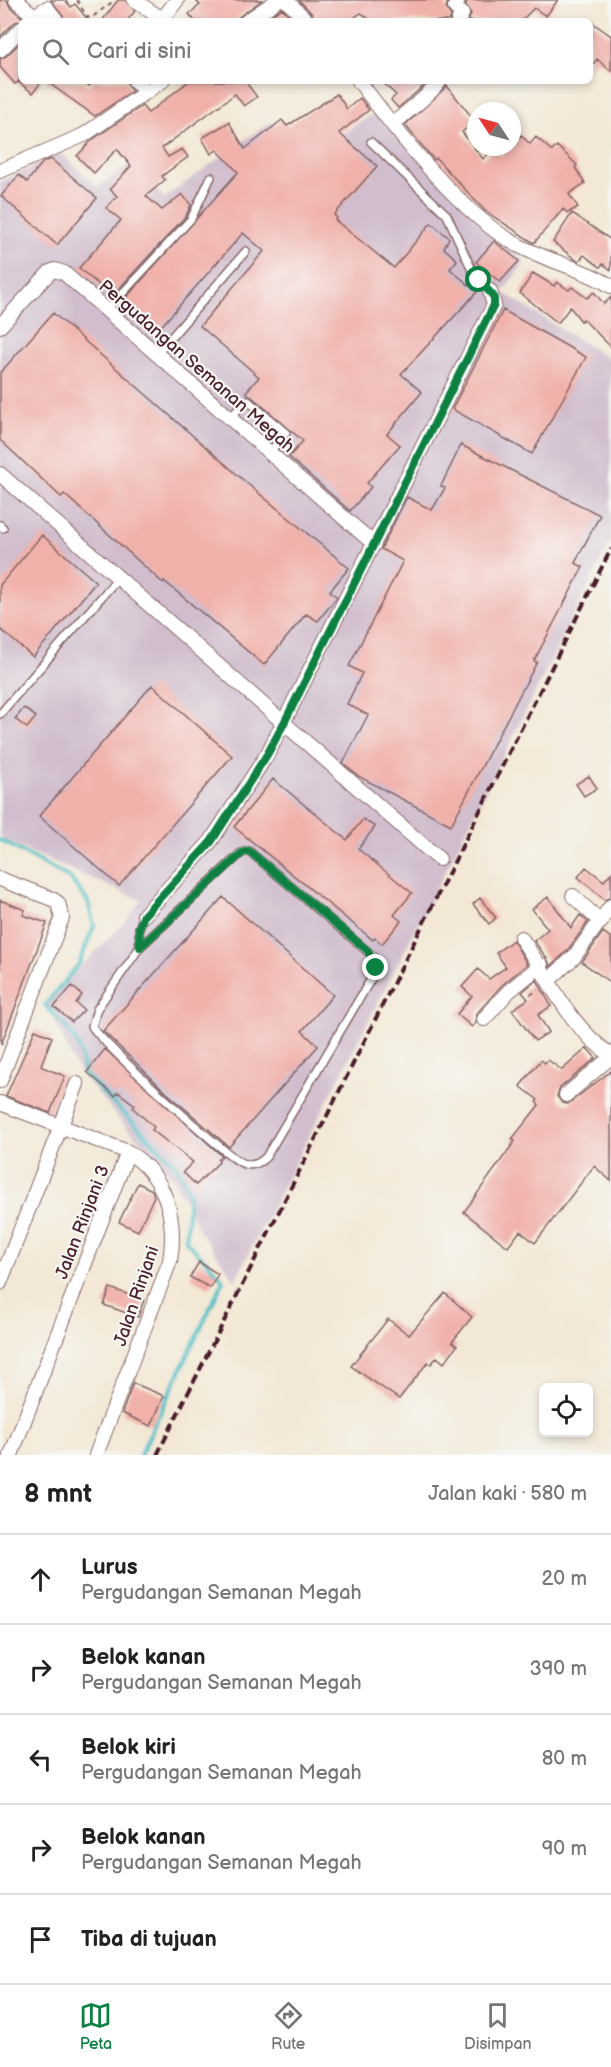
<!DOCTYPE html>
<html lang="id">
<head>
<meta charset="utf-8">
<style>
	:root { --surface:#fff; --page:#f6f6f6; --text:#222; --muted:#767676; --line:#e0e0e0; --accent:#0b8043 }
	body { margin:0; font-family:"Balsamiq Sans",sans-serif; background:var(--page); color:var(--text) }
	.controls { position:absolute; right:18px; bottom:18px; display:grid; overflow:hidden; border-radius:9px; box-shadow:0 3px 9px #0003 }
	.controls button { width:54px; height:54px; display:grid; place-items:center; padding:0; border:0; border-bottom:2px solid var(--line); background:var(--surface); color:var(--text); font:30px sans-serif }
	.compass { position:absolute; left:467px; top:102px; width:54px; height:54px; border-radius:50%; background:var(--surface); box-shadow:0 3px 9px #0003; rotate:306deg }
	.stop { position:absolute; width:18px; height:18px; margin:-14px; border:4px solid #0b8043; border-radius:50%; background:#fff }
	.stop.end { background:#0b8043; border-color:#fff; box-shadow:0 2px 6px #0008 }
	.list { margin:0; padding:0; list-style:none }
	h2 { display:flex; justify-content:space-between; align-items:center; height:78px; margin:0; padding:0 24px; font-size:26px }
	h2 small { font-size:20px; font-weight:400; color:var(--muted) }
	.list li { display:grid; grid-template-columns:39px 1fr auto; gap:18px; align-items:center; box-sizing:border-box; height:90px; padding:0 24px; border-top:2px solid var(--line) }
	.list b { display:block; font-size:22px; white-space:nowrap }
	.list p { margin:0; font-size:20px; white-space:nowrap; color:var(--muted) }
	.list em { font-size:20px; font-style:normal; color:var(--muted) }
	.icon { flex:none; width:33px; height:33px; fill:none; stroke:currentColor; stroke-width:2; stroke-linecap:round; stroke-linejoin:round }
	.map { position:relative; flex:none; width:611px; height:1455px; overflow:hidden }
	.search { position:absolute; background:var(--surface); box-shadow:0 3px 9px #0003; left:18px; right:18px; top:18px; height:66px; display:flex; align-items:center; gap:15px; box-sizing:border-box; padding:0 21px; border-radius:9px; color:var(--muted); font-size:22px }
	.sheet { height:528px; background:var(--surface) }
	nav { display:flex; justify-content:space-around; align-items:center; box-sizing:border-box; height:84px; border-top:2px solid var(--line); background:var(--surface); font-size:16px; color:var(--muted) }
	nav a { display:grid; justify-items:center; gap:3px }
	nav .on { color:var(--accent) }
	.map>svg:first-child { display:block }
	.industrial { fill:#d0bdcd }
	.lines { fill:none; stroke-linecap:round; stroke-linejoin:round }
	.stream { stroke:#51c0c7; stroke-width:4 }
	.building { fill:#f1b1ab }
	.lane-casing { stroke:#856566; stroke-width:10 }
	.street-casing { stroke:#856566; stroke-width:16 }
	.path { stroke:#856566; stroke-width:2; stroke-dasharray:4.5 4.5; stroke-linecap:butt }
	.lane { stroke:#fff; stroke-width:7 }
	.street { stroke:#fff; stroke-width:14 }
	.rail { stroke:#4a1f2b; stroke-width:4; stroke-dasharray:9 4.5; stroke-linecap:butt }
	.route { stroke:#0b8043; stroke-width:8 }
	.labels { text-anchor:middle; stroke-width:4.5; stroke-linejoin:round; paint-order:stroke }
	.street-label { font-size:18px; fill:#4a1f2b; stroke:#f6f6f2 }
</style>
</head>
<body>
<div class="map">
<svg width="611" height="1455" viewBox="0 0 611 1455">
	<rect width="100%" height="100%" fill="#f6f6f2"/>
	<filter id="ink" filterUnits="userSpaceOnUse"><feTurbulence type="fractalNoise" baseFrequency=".0167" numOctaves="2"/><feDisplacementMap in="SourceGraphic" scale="12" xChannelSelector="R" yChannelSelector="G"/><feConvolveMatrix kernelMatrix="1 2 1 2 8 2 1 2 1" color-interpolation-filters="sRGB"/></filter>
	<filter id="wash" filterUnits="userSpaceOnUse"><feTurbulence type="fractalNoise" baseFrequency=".008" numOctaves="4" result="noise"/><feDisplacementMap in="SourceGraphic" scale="24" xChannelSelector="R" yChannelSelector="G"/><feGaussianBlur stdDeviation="1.35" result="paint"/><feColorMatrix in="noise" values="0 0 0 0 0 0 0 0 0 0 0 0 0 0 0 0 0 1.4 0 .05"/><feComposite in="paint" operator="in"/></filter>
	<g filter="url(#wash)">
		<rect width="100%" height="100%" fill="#f3e8d5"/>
		<path class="industrial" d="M374,113L489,230L525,262L502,292L611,360V541L447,868L235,1280L201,1233L172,1176L118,1118L75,1065L46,1002L125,922L141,900L6,841L0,835V182L61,153L98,187L131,163L164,198L271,121L302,160Z"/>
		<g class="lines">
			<path class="stream" d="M0,840L70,878L88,902L94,926L79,964L45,1005C67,1030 82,1037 83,1073L177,1166L189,1193L186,1241C194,1250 221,1274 223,1281L140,1455"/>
		</g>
		<g id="blocks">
			<path class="building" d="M0,0H7L10,7L26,21L15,22L0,37Z
				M51,0H65L71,7L75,4L89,21H66Z
				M118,0H125L135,11L127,21H102Z
				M195,0H262L233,21H195L189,14L200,5Z
				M299,0H448L446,8L451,16L449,21H372L361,13L349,21H316L313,15Z
				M467,0H558L546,16L534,8L521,21H468L471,14L466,5Z
				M282,8L294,21L265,19Z
				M590,21L611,36V71L597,59L590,68Z
				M21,42L19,81H42L33,93L18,82L15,84L0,67V59L6,56Z
				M46,81H82L89,86L93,81H126L132,91L95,116Z
				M189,81H245L257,97L244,106L235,94L162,148L168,157L182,149L188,157L162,176L165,180L146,196L162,210L182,194L191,205L186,216L112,296L79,268L121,220L106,208L117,196L110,189L131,166L117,149L94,173L77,156L92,140L142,106L148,113Z
				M381,81H426L427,83L398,108L391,100L396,95Z
				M447,86L475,121L462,132L483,159L494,149L500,156L521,135L530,144L536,137L552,151L557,146L577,165L575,167L585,183L569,194L578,207L568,213L563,209L534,243L485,211L436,158L434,160L405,125Z
				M337,94L347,109L360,98L369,110L339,133L377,166L334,215L337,218L335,220L394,268L431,223L449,238L444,248L457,260L450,269L477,292L401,374L422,392L387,434L400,445L367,483L371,487L350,511L289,457L303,441L246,392L259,377L200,326L264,251L243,233L158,330L124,300L238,172L217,150L211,154L202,138L229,122L245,149L282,120L287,126Z
				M51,159L97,198L57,245L1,196L19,175L27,182L43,162Z
				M572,213L611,240V270L603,264L600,267L584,255L579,261L575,259L553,242Z
				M494,241L519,261L500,282L476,262Z
				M533,273L554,286L557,282L569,290L572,287L587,298L594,292L604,304L611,297V347L583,319L581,321L570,307L558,323L520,293Z
				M503,310L586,357L532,454L452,409Z
				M53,313L249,485L349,568L330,591L337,597L318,621L306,614L264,665L164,581L163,583L64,494L61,497L0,440V373Z
				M461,445L600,515L575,563L583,567L534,661L537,662L451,825L358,776L343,763L368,715L347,704L362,673L349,666L403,561L381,549L407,497L432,510L445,488L441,486Z
				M42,535L96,582L33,657L0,629V585Z
				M152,685L232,756L119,886L39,816Z
				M24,708L36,717L27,728L15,719Z
				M589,776L597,788L584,796L576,784Z
				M273,779L347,840L363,819L375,827L358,849L412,893L394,915L401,921L382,944L375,938L373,940L234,827Z
				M586,867L604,881L611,873V897L605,900L578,877Z
				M223,897L333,995L302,1031L318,1046L229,1147L167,1093L103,1031Z
				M548,897L571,928L580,915L588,922L567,951L550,967L548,960L534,941L548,929L532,909Z
				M480,898L496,918L489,924L473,904Z
				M0,900L25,910L23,915L47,923L1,1045Z
				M603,932L611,938V983L582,962Z
				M513,940L527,964L502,985L477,1013L476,1023L472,1027L457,1014L472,996L462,987L478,969L489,979L506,967L496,953Z
				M537,980L551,1006L538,1015L549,1032L535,1041L512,1010L528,999L522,992Z
				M72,986L82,995L76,1003L84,1010L72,1022L54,1007Z
				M35,1030L52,1037L41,1065L42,1067L65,1076L50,1113L6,1096Z
				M587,1048L596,1058L560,1088L557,1096L562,1103L568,1104L611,1071V1181L594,1166L535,1243L520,1231L508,1247L464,1212L515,1141L512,1139L539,1105L536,1102L538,1100L520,1086L541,1060L545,1063L548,1060L562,1070Z
				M105,1049L222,1156L218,1160L219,1162L196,1185L183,1172L193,1162L152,1130L154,1127L133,1108L135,1105L118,1092L115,1096L87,1072Z
				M138,1183L152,1190L154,1196L138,1231L119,1222Z
				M199,1262L218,1274L210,1288L190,1277Z
				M110,1288L144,1300L138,1317L104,1305Z
				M445,1293L472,1317L452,1342L457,1346L444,1363L437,1357L431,1364L428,1362L399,1399L351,1366L388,1319L409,1335Z
				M133,1383L164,1396L151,1426L122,1413Z"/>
		</g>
	</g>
	<g filter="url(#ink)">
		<use href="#blocks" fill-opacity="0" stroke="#856566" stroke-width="1.5"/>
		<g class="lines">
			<defs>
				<path id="lane" d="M371,142L447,215L472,270L490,291
					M107,310L191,219L211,177
					M156,355L246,251
					M229,419L247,400L286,433L268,454
					M0,525L3,528
					M0,714L118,578
					M140,947L241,853L249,851L373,956L376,968L374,974L266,1157C259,1164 252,1167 242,1163C227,1157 98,1040 92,1026L97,1009L140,947L139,928L144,915"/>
				<path id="street" d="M16,0L34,16L47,8L57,21
					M134,0L165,21
					M286,0L307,21
					M458,0L455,7L462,14L458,21
					M161,21L177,0
					M247,21L278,0
					M0,50L21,29
					M135,81L147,92
					M359,81C396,131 461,213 514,243C545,261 581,267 611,286
					M393,125C408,109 427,99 440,81
					M0,171L84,135L162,81
					M0,326L50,272L55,270L64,273L374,544
					M0,474L439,859
					M0,879L52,899L58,903L62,918L0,1081
					M573,896L601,922
					M144,915L211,841L268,753L494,305L490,291
					M521,938C549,978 569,1027 611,1055
					M550,979L574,957L611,906
					M484,1019L509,991L541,965
					M566,1095L611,1057
					M0,1103L128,1152C166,1176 177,1218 170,1261L96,1455
					M0,1283L77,1084
					M11,1455L128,1152"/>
			</defs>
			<use href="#lane" class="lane-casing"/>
			<use href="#street" class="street-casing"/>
			<path class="path" d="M77,0L87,17L91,18L115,0
				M365,21H366
				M530,995L538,990"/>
			<use href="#lane" class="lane"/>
			<use href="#street" class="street"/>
			<path class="rail" d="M157,1455L611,549"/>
		</g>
	</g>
	<g class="lines" filter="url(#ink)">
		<path class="route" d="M376,968L368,951L249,851L242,853L140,947L139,928L144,915L211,842L268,753L284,723L494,305V297L479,280"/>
	</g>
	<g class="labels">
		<g class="street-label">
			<text transform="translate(197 366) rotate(41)" y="6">Pergudangan Semanan Megah</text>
			<text transform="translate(82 1222) rotate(-69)" y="6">Jalan Rinjani 3</text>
			<text transform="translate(136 1296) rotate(-71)" y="6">Jalan Rinjani</text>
		</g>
	</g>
</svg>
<div class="controls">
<button><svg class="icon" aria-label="locate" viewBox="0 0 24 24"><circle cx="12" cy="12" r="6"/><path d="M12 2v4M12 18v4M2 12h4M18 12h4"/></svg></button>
</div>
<svg class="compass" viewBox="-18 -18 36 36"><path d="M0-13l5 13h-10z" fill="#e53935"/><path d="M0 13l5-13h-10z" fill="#767676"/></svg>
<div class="stop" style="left:479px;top:280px"></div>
<div class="stop end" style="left:376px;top:968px"></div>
<div class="search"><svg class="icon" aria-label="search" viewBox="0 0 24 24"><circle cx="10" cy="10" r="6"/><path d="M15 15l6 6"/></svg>Cari di sini</div>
</div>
<section class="sheet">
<h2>8 mnt<small>Jalan kaki · 580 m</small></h2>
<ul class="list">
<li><svg class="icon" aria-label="ahead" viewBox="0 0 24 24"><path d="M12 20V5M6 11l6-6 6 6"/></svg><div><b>Lurus</b><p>Pergudangan Semanan Megah</p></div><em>20 m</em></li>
<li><svg class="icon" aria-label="right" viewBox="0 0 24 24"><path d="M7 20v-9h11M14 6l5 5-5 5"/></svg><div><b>Belok kanan</b><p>Pergudangan Semanan Megah</p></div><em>390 m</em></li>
<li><svg class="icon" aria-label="left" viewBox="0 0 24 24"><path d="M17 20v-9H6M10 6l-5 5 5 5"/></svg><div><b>Belok kiri</b><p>Pergudangan Semanan Megah</p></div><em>80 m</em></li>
<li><svg class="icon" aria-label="right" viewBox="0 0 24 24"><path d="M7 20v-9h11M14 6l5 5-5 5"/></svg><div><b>Belok kanan</b><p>Pergudangan Semanan Megah</p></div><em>90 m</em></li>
<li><svg class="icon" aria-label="arrive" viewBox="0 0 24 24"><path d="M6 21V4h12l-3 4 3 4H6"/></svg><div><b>Tiba di tujuan</b></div></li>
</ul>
</section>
<nav>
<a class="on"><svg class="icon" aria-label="map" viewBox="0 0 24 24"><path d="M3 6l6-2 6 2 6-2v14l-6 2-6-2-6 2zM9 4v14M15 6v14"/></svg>Peta</a>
<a><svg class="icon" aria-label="directions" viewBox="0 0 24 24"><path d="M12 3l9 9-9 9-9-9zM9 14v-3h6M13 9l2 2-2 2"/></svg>Rute</a>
<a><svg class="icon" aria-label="saved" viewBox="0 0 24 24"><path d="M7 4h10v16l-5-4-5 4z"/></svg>Disimpan</a>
</nav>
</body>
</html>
